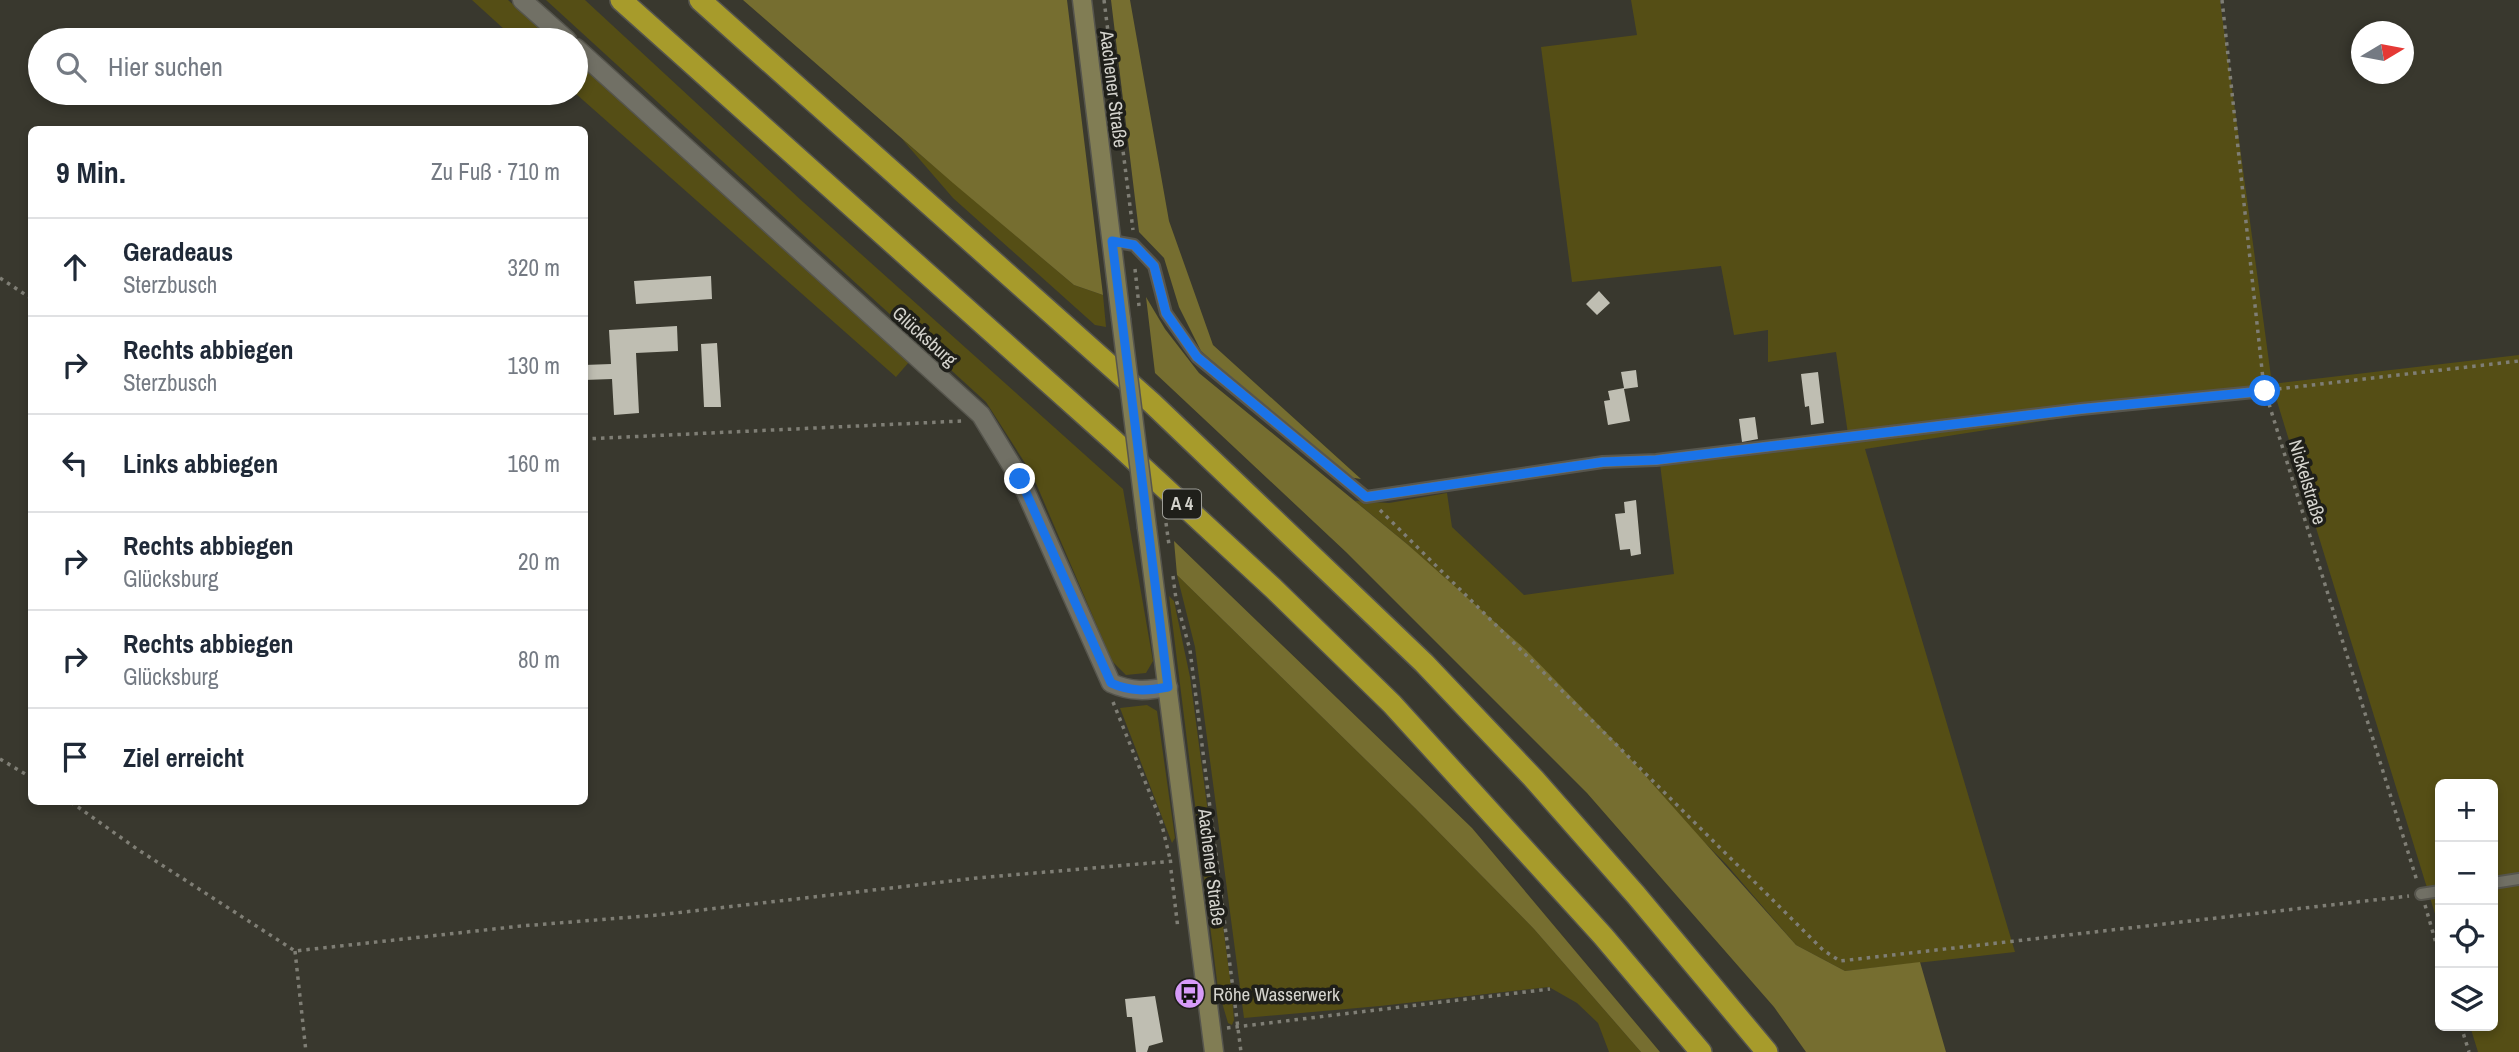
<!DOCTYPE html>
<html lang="de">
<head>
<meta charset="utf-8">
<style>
	:root { --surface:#fff; --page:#f2f2f3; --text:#1f2937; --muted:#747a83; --line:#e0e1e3 }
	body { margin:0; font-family:"Archivo Narrow",sans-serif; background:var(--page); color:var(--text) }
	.controls { position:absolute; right:21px; bottom:21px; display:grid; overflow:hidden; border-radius:10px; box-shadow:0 4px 10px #0003 }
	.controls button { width:63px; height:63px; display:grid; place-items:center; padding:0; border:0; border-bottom:2px solid var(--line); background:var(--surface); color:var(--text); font:35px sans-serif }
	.compass { position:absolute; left:2351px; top:21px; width:63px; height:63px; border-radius:50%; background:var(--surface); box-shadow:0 4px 10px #0003; rotate:80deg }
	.stop { position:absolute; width:21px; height:21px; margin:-16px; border:5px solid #1a73e8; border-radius:50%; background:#fff }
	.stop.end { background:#1a73e8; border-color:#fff; box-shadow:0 2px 7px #0008 }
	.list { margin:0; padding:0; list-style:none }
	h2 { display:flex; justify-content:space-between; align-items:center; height:91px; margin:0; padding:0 28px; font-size:30px }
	h2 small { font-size:23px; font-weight:400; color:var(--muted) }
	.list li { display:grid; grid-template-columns:46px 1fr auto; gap:21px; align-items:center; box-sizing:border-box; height:98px; padding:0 28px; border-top:2px solid var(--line) }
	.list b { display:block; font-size:26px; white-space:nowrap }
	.list p { margin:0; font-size:23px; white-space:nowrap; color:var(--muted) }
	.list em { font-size:23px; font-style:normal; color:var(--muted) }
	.icon { flex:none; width:38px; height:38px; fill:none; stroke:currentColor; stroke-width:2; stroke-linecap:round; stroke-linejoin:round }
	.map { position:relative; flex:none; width:2519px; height:1052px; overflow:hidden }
	.search { position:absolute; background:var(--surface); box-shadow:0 4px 10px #0003; left:28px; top:28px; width:560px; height:77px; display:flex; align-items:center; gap:18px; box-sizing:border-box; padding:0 24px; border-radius:38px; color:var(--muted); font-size:26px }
	.panel { position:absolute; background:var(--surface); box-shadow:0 4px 10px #0003; left:28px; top:126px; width:560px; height:679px; border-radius:10px }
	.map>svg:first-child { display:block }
	.green { fill:#554e15 }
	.forest { fill:#766e30 }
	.building { fill:#bfbeb2 }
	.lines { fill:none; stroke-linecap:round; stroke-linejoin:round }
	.lane-casing { stroke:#56554d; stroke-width:14 }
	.street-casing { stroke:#56554d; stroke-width:21 }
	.secondary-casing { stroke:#56554d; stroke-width:21 }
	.highway-casing { stroke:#56554d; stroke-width:24 }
	.path { stroke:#7f7e75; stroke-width:3.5; stroke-dasharray:3.5 5; stroke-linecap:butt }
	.lane { stroke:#717065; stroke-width:10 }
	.street { stroke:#717065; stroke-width:18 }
	.secondary { stroke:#817d54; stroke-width:18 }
	.highway { stroke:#a79b2b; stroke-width:21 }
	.secondary-bridge-casing { stroke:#56554d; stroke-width:21; stroke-linecap:butt }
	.path-bridge { stroke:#7f7e75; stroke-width:3.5; stroke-dasharray:3.5 5; stroke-linecap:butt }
	.secondary-bridge { stroke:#817d54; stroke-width:18 }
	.route { stroke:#1a73e8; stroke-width:9 }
	.labels { text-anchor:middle; stroke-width:7; stroke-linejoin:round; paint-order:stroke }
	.shield { fill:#1f1f1a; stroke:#9e9e98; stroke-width:2 }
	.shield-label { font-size:18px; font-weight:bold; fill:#d5d4ce }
	.street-label { font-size:19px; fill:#d5d4ce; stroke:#1f1f1a }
	.poi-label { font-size:19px; fill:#d5d4ce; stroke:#1f1f1a; text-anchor:start }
</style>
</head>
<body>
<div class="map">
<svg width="2519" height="1052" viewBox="0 0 2519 1052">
	<rect width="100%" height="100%" fill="#39382e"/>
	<path class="green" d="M472,0H508L552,40H516Z
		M546,0H585L803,202L1123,489L1153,661L1146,673L1126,675L1112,661L1032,474L986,402Z
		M1631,0H2220L2272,384L2519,355V1052H2478L2470,1026H2493V784H2440V930L2272,385L1865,449L2015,952L1845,971L1796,945L1726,864L1407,544L1355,501L1389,503L1447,493L1452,527L1524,595L1674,574L1660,464L1849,441L1836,352L1768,362V330L1734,335L1721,266L1572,282L1541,47L1637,35Z
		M576,61L909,362L896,377L575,93Z
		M902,139L1074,285L1103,295L1106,327L1095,325L953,198Z
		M1177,575L1415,808L1534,929L1641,1052H1609L1598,1023L1577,1003L1549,987L1380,1006L1244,1018L1195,647Z
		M1169,596L1174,601L1190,677L1231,986L1234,1020L1232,1025L1228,1023L1218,989Z
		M1147,705L1157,711L1175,838L1172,843L1120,708Z"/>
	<path class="forest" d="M743,0H1067L1103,295L1074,285L953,183Z
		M1111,0H1130L1169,221L1213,345L1361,479L1342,476L1201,351L1179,307L1164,258L1139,232Z
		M1146,297L1165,329L1199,373L1407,544L1526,650L1617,744L1796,945L1845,971L1920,962L1946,1052H1806L1774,1007L1587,793L1346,552L1155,373Z
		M1174,541L1472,828L1660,1052H1641L1534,929L1415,808L1177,575Z"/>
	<path class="building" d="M711,276L712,299L636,304L634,281Z
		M1599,291L1610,303L1597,315L1586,304Z
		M677,326L678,351L636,353L639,413L614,415L612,379L584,380V365L611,364L609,330Z
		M717,343L721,407H704L701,344Z
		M1636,370L1638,387L1624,389L1630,421L1608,425L1604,401L1610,400L1608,391L1624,388L1621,372Z
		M1818,372L1824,423L1811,425L1809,406L1805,407L1801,374Z
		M1755,417L1758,439L1742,442L1739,419Z
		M1636,500L1641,554L1631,556L1630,549L1620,550L1615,514L1625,513L1624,502Z
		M1155,996L1163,1042L1149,1046L1147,1052H1136L1132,1017H1127L1125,999Z"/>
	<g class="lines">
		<defs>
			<path id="lane" d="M1112,241L1134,245L1154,266L1166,313L1197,357L1366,497L1603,462L1656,460L2081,409L2265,391
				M2493,883L2519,879
				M2421,894L2440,891"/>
			<path id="street" d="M522,0L567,40
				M576,48L981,415L1020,479L1111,683C1131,692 1147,691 1168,687"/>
			<path id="secondary" d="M1082,0L1121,319
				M1147,528L1214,1052"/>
			<path id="highway" d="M621,0L1114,441L1273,588L1392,704L1603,936L1701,1052
				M700,0L1152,403L1424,663L1534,779L1636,895L1767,1052"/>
		</defs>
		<use href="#lane" class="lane-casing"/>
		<use href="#street" class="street-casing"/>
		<use href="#secondary" class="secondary-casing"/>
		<use href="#highway" class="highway-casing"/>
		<path class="path" d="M1104,0L1133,230
			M2222,0L2263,379
			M1135,269L1139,306
			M0,278L32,299
			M2278,389L2519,361
			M2269,404L2417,881
			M584,439L962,421
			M1380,510L1823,950L1840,961L2409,896
			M1173,576L1176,599L1190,650L1241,1052
			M1113,702L1161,821L1170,859
			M0,759L32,778
			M71,802L137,849L295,951L521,926L658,915L977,878L1174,861
			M1171,870L1178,929
			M2425,905L2440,957
			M295,951L306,1052
			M2461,1026L2469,1052
			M1227,1028L1550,989"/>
		<use href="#lane" class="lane"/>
		<use href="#street" class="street"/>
		<use href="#secondary" class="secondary"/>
		<use href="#highway" class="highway"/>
		<defs>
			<path id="secondary-bridge" d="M1121,319L1147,528"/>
		</defs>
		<use href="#secondary-bridge" class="secondary-bridge-casing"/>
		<path class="path-bridge" d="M1166,523L1169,545"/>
		<use href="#secondary-bridge" class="secondary-bridge"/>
	</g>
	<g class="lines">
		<path class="route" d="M1020,479L1111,683C1131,692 1147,691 1168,687L1112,241L1134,245L1154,266L1166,313L1197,357L1366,497L1603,462L1656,460L2081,409L2265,391"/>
	</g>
	<defs>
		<symbol id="bus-disc" viewBox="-11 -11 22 22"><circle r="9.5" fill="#d79bf9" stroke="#1f1f1a"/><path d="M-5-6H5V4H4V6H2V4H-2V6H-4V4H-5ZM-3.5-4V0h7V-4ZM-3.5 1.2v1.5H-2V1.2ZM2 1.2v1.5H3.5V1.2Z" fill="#111"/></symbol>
	</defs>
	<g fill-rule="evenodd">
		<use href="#bus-disc" x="1172" y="976" width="35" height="35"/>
	</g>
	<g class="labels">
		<rect class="shield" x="1163" y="489.5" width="38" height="29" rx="5"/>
		<g class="shield-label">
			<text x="1182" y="510">A 4</text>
		</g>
		<g class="street-label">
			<text transform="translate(1114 89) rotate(83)" y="7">Aachener Straße</text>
			<text transform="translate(925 336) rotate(42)" y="7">Glücksburg</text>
			<text transform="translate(2308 482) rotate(73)" y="7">Nickelstraße</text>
			<text transform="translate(1212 867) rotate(83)" y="7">Aachener Straße</text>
		</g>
		<g class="poi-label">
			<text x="1213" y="1001">Röhe Wasserwerk</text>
		</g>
	</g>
</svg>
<div class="controls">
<button>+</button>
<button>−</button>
<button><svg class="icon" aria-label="locate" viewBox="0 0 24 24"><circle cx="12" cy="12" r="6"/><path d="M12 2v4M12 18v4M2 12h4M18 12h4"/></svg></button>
<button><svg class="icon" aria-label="layers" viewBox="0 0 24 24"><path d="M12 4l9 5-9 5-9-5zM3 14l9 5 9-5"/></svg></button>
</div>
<svg class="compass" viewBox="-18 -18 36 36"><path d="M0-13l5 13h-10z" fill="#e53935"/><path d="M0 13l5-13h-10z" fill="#747a83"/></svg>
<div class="stop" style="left:2265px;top:391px"></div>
<div class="stop end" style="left:1020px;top:479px"></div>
<div class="search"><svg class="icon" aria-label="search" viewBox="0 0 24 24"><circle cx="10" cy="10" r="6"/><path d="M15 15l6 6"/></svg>Hier suchen</div>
<section class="panel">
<h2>9 Min.<small>Zu Fuß · 710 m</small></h2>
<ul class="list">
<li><svg class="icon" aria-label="ahead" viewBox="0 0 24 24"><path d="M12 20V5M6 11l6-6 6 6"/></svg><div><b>Geradeaus</b><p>Sterzbusch</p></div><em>320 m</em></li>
<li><svg class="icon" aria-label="right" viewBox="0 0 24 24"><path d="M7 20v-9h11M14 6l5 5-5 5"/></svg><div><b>Rechts abbiegen</b><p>Sterzbusch</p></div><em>130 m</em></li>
<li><svg class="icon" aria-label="left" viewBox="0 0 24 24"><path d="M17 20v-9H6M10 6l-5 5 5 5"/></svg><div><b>Links abbiegen</b></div><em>160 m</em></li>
<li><svg class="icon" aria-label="right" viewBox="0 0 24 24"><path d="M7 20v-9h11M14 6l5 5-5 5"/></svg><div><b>Rechts abbiegen</b><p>Glücksburg</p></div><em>20 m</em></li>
<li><svg class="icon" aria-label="right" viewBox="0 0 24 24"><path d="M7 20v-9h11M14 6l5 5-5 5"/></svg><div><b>Rechts abbiegen</b><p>Glücksburg</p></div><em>80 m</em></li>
<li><svg class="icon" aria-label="arrive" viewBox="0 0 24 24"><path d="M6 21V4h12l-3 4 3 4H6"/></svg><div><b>Ziel erreicht</b></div></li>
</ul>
</section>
</div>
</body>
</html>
